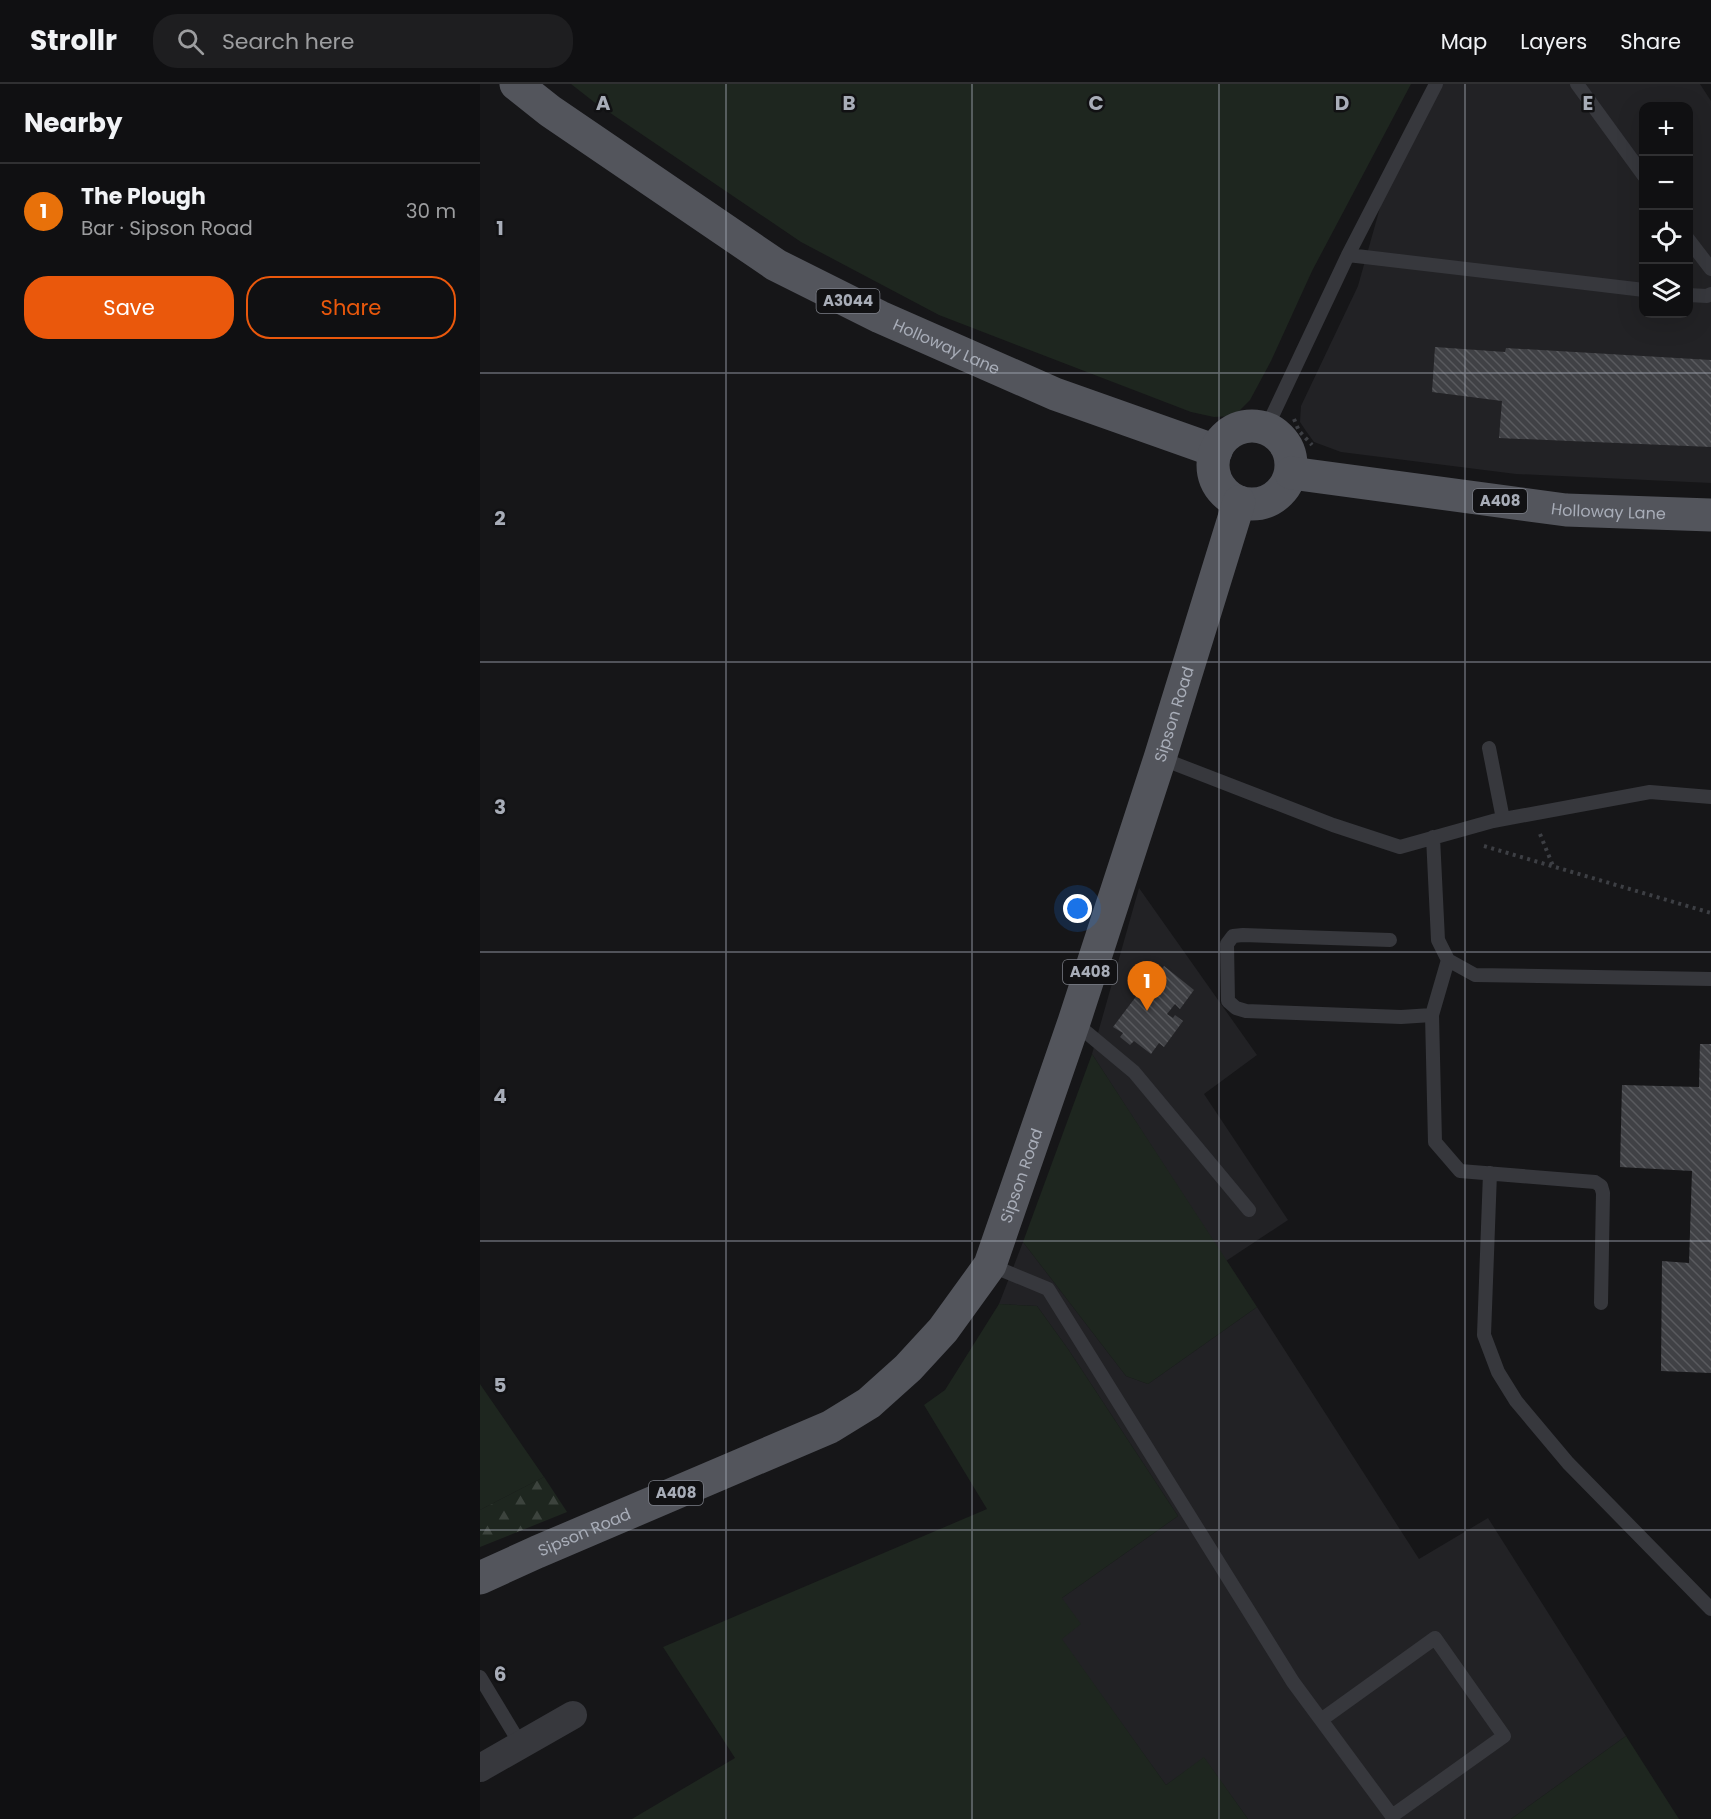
<!DOCTYPE html>
<html lang="en">
<head>
<meta charset="utf-8">
<style>
	:root { --surface:#101012; --page:#1e1e20; --text:#f1f3f6; --muted:#9c9d9f; --line:#303032; --accent:#ea580c }
	body { margin:0; font-family:Poppins,sans-serif; background:var(--page); color:var(--text) }
	.controls { position:absolute; right:18px; top:18px; display:grid; overflow:hidden; border-radius:12px; box-shadow:0 6px 24px #0002 }
	.controls button { width:54px; height:54px; display:grid; place-items:center; padding:0; border:0; border-bottom:2px solid var(--line); background:var(--surface); color:var(--text); font:30px sans-serif }
	.you { position:absolute; left:598px; top:825px; width:21px; height:21px; margin:-15px; border:4px solid #fff; border-radius:50%; background:#1a73e8; box-shadow:0 0 0 9px #1a73e833 }
	.badge { display:grid; place-items:center; width:39px; height:39px; border-radius:50%; background:var(--accent); color:#fff; font-size:20px; font-weight:700 }
	.pin { position:absolute; translate:-50% -50px; filter:drop-shadow(0 2px 3px #0008) }
	.pin::after { content:''; position:absolute; top:32px; width:21px; height:18px; background:inherit; clip-path:polygon(0 0,100% 0,50% 100%) }
	.list { margin:0; padding:0; list-style:none }
	h2 { display:flex; justify-content:space-between; align-items:center; height:78px; margin:0; padding:0 24px; font-size:26px }
	h2 small { font-size:20px; font-weight:400; color:var(--muted) }
	.list li { display:grid; grid-template-columns:39px 1fr auto; gap:18px; align-items:center; box-sizing:border-box; height:96px; padding:0 24px; border-top:2px solid var(--line) }
	.list b { display:block; font-size:22px; white-space:nowrap }
	.list p { margin:0; font-size:20px; white-space:nowrap; color:var(--muted) }
	.list em { font-size:20px; font-style:normal; color:var(--muted) }
	.actions { display:flex; gap:12px; padding:18px 24px }
	.actions a { flex:1; padding:14px 0; border:2px solid var(--accent); border-radius:24px; text-align:center; font-size:21px; color:var(--accent) }
	.actions .main { background:var(--accent); color:#fff }
	.icon { flex:none; width:33px; height:33px; fill:none; stroke:currentColor; stroke-width:2; stroke-linecap:round; stroke-linejoin:round }
	.map { position:relative; flex:none; width:1231px; height:1735px; overflow:hidden }
	header { display:flex; align-items:center; gap:36px; box-sizing:border-box; height:84px; padding:0 30px; background:var(--surface); border-bottom:2px solid var(--line) }
	header strong { font-size:28px }
	nav { display:flex; gap:33px; margin-inline-start:auto; font-size:21px }
	.search { width:420px; height:54px; background:var(--page); display:flex; align-items:center; gap:15px; box-sizing:border-box; padding:0 21px; border-radius:24px; color:var(--muted); font-size:22px }
	main { display:flex }
	aside { flex:1; background:var(--surface) }
	.map>svg:first-child { display:block }
	.built { fill:#222225; fill-rule:evenodd }
	.grass { fill:#1e261f }
	.forest { fill:url(#forest-firs) }
	.building { fill:url(#building-back-hatch) }
	.lines { fill:none; stroke-linecap:round; stroke-linejoin:round }
	.path { stroke:#3d3f44; stroke-width:4; stroke-dasharray:3 4.5; stroke-linecap:butt }
	.service { stroke:#37383d; stroke-width:14 }
	.minor { stroke:#37383d; stroke-width:28 }
	.primary { stroke:#53555c; stroke-width:33 }
	.grid { fill:none; stroke:#a8adb8; stroke-width:1.5; stroke-opacity:0.55 }
	.labels { text-anchor:middle; stroke-width:5; stroke-linejoin:round; paint-order:stroke }
	.shield { fill:#111113; stroke:#7b7e86; stroke-width:1.5 }
	.shield-label { font-size:15px; font-weight:bold; fill:#a8adb8 }
	.street-label { font-size:16px; fill:#a8adb8; stroke:#111113 }
	.grid-label { font-size:20px; text-anchor:middle; font-weight:bold; fill:#a8adb8; stroke:#111113; stroke-width:5; stroke-linejoin:round; paint-order:stroke }
</style>
</head>
<body>
<header>
<strong>Strollr</strong>
<div class="search"><svg class="icon" aria-label="search" viewBox="0 0 24 24"><circle cx="10" cy="10" r="6"/><path d="M15 15l6 6"/></svg>Search here</div>
<nav><a>Map</a><a>Layers</a><a>Share</a></nav>
</header>
<main>
<aside>
<h2>Nearby<small></small></h2>
<ul class="list">
<li><span class="badge" style="background:#e8710a">1</span><div><b>The Plough</b><p>Bar · Sipson Road</p></div><em>30 m</em></li>
</ul>
<div class="actions"><a class="main">Save</a><a>Share</a></div>
</aside>
<div class="map">
<svg width="1231" height="1735" viewBox="0 0 1231 1735">
	<defs>
		<pattern id="forest-firs" width="22" height="20" patternUnits="userSpaceOnUse" patternTransform="scale(1.5)"><rect width="22" height="20" fill="#1e261f"/><path d="M5 1l3.5 6h-7zM16 11l3.5 6h-7z" fill="#3c433d"/></pattern>
		<pattern id="building-back-hatch" width="6" height="6" patternUnits="userSpaceOnUse" patternTransform="scale(1.5)"><rect width="6" height="6" fill="#404145"/><path d="M-1 5l2 2M0 0l6 6M5-1l2 2" fill="none" stroke="#595a5e"/></pattern>
	</defs>
	<rect width="100%" height="100%" fill="#161618"/>
	<path class="built" d="M963,0H1220L1231,17V399L1036,390L861,368L834,358L826,347L820,338L821,322L878,202L903,113ZM1164,22H1208V230H1164Z
		M659,804L777,971L724,1010L808,1136L746,1177L612,970Z
		M543,1158L646,1292L668,1300L777,1223L939,1475L1008,1434L1146,1652L1031,1735H768L724,1674L686,1701L581,1555L582,1514L698,1432L588,1265L557,1222L519,1220Z"/>
	<path class="grass" d="M91,0H931L832,187L791,277L770,316L754,332L734,333L711,328L459,231L321,158L114,18Z
		M612,970L777,1223L668,1300L646,1292L543,1158Z
		M519,1220L557,1222L588,1265L698,1432L582,1514L601,1540L582,1555L686,1701L724,1673L768,1735H152L255,1674L183,1563L507,1425L444,1321L465,1306Z
		M0,1300L64,1393L0,1426Z
		M1146,1652L1199,1735H1031Z"/>
	<path class="forest" d="M64,1393L87,1428L0,1463V1426Z"/>
	<path class="building" d="M955,263L1025,268L1026,264L1231,276V363L1019,354L1022,317L952,308Z
		M684,882L714,906L700,925L695,920L687,930L693,934L695,931L703,937L684,963L679,959L671,970L654,957L650,961L640,953L643,949L633,943L670,894L673,896Z
		M1220,960H1231V1289L1181,1287L1182,1177L1209,1179L1212,1087L1140,1083L1142,1001L1219,1003Z"/>
	<g class="lines">
		<path class="path" d="M814,335L819,347L832,361
			M746,337L756,336L769,328
			M1060,750L1073,782
			M1004,762L1231,829"/>
		<path class="service" d="M1097,0L1164,92
			M1208,155L1231,185
			M868,171L1164,206
			M1208,211L1227,212L1231,210
			M786,345L868,171L956,0
			M1009,664L1023,735
			M680,674L853,741L920,763L1013,737L1170,708L1231,713
			M953,753L958,856L968,876L995,891L1231,895
			M910,856L763,851L753,852L747,860L748,917L756,924L766,927L921,933L952,931
			M968,876L952,931L955,1058L980,1087L1115,1098L1121,1102L1123,1109L1121,1219
			M594,938L654,988L769,1126
			M1010,1089L1004,1251L1018,1288L1036,1317L1088,1379L1231,1525
			M510,1181L568,1205L813,1598L912,1732L1024,1652L955,1554L841,1636
			M0,1593L41,1661"/>
		<path class="minor" d="M0,1684L93,1631"/>
		<g class="primary">
			<path id="s1" d="M36,0L70,27L296,181L400,233L575,310L736,367"/>
			<circle cx="772" cy="381" r="39"/>
			<path id="s2" d="M811,389L1086,426L1231,431"/>
			<path id="s3" d="M0,1494L57,1468L350,1343L389,1319L428,1284L463,1246L510,1181L594,938L680,674L759,418"/>
		</g>
	</g>
	<path class="grid" d="M246,0V1735M492,0V1735M739,0V1735M985,0V1735M0,289H1231M0,578H1231M0,868H1231M0,1157H1231M0,1446H1231"/>
	<g class="labels">
		<g class="shield">
			<rect x="336.5" y="205" width="63" height="24" rx="4.5"/>
			<rect x="993" y="405" width="54" height="24" rx="4.5"/>
			<rect x="583" y="876" width="54" height="24" rx="4.5"/>
			<rect x="169" y="1397" width="54" height="24" rx="4.5"/>
		</g>
		<g class="shield-label">
			<text x="368" y="222">A3044</text>
			<text x="1020" y="422">A408</text>
			<text x="610" y="893">A408</text>
			<text x="196" y="1414">A408</text>
		</g>
		<g class="street-label">
			<text dy="6" stroke="none"><textPath href="#s1" startOffset="506">Holloway Lane</textPath></text>
			<text dy="6" stroke="none"><textPath href="#s2" startOffset="320">Holloway Lane</textPath></text>
			<text dy="6" stroke="none"><textPath href="#s3" startOffset="1192">Sipson Road</textPath></text>
			<text dy="6" stroke="none"><textPath href="#s3" startOffset="706">Sipson Road</textPath></text>
			<text dy="6" stroke="none"><textPath href="#s3" startOffset="114">Sipson Road</textPath></text>
		</g>
	</g>
	<g class="grid-label">
		<text x="123" y="26">A</text>
		<text x="369" y="26">B</text>
		<text x="616" y="26">C</text>
		<text x="862" y="26">D</text>
		<text x="1108" y="26">E</text>
		<text x="20" y="151">1</text>
		<text x="20" y="441">2</text>
		<text x="20" y="730">3</text>
		<text x="20" y="1019">4</text>
		<text x="20" y="1308">5</text>
		<text x="20" y="1597">6</text>
	</g>
</svg>
<div class="controls">
<button>+</button>
<button>−</button>
<button><svg class="icon" aria-label="locate" viewBox="0 0 24 24"><circle cx="12" cy="12" r="6"/><path d="M12 2v4M12 18v4M2 12h4M18 12h4"/></svg></button>
<button><svg class="icon" aria-label="layers" viewBox="0 0 24 24"><path d="M12 4l9 5-9 5-9-5zM3 14l9 5 9-5"/></svg></button>
</div>
<div class="you"></div>
<div class="pin badge" style="left:667px;top:927px;background:#e8710a">1</div>
</div>
</main>
</body>
</html>
